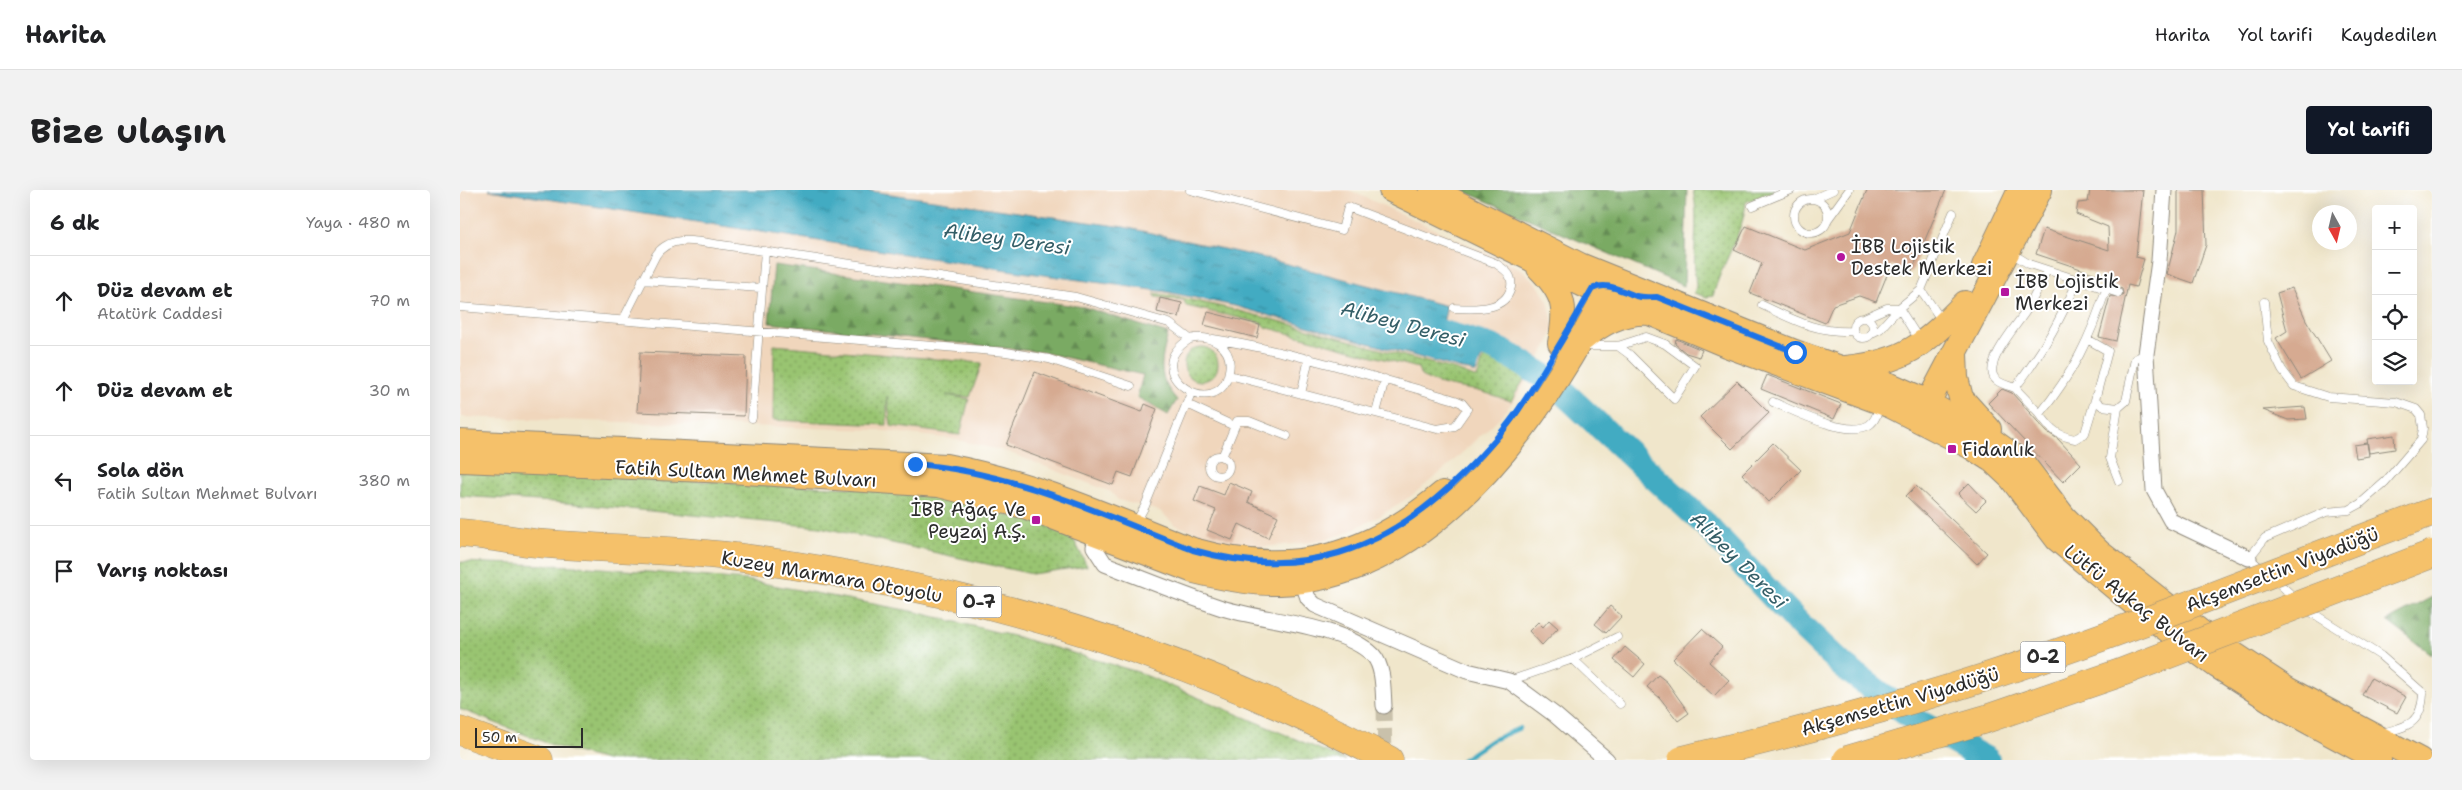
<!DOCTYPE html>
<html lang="tr">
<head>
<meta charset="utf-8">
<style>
	:root { --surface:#fff; --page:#f2f2f2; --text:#202124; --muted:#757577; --line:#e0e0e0; --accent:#111827 }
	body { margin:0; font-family:"Shantell Sans",sans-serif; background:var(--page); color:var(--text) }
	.controls { position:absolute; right:15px; top:15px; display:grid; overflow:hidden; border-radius:5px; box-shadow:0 5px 20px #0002 }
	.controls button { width:45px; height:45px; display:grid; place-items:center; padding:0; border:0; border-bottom:1px solid var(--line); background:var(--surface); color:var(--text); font:25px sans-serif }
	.compass { position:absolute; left:1852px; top:15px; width:45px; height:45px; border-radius:50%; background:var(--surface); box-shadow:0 5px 20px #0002; rotate:172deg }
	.scale { position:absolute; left:15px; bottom:12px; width:108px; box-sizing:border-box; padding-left:5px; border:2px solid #2b2b2b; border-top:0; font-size:14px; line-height:18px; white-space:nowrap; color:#2b2b2b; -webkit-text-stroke:4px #fff; paint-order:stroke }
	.stop { position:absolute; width:15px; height:15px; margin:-11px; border:4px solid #1a73e8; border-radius:50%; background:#fff }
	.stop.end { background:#1a73e8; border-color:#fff; box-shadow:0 1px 5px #0008 }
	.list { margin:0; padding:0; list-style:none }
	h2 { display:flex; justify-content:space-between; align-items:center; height:65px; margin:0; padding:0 20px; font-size:21px }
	h2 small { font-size:16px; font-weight:400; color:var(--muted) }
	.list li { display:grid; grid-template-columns:32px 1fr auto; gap:15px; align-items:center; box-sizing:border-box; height:90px; padding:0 20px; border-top:1px solid var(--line) }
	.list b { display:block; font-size:19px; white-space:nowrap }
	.list p { margin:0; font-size:16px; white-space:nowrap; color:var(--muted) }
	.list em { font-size:16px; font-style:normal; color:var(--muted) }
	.icon { flex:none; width:28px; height:28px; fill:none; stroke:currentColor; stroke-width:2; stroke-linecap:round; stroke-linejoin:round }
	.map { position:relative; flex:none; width:1972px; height:570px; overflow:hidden; border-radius:5px }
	header { display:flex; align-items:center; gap:30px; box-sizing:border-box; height:70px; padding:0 25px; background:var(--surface); border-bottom:1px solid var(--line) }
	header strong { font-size:24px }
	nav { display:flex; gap:28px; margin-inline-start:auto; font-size:18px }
	.intro { display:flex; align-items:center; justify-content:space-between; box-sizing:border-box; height:120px; padding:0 30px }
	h1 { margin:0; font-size:35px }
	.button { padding:12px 22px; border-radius:5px; background:var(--accent); color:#fff; font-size:18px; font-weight:700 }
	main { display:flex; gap:30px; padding:0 30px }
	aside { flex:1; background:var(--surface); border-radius:5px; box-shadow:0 5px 20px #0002 }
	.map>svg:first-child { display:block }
	.built { fill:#f0d6bc }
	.grass { fill:url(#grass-dots); stroke:#62784e }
	.forest { fill:url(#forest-firs); stroke:#526a47 }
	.water { fill:url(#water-ripples); stroke:#366b76 }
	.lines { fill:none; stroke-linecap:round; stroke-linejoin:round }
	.stream { stroke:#42abc2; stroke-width:4.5 }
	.river { stroke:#42abc2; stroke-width:26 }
	.building { fill:#d6aa91 }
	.minor-tunnel { stroke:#c9c1ab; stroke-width:15; stroke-dasharray:15 8; stroke-linecap:butt }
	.service-casing { stroke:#8e887b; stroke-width:9 }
	.minor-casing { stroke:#8e887b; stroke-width:17 }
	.primary-casing { stroke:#8e887b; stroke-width:26 }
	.motorway-casing { stroke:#8e887b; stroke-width:29 }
	.service { stroke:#fff; stroke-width:8 }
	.minor { stroke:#fff; stroke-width:15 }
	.primary { stroke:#f5c16b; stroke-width:24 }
	.motorway { stroke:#f5c16b; stroke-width:28 }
	.motorway-bridge-casing { stroke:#8e887b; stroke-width:29; stroke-linecap:butt }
	.motorway-bridge { stroke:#f5c16b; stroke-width:28 }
	.route { stroke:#1a73e8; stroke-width:6 }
	.poi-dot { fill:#b5179e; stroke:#fff; stroke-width:2 }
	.labels { text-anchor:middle; stroke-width:4; stroke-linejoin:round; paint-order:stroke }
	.shield { fill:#fff; stroke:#6b6b6b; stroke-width:1 }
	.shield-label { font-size:18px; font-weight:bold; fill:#2b2b2b }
	.poi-label { font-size:19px; fill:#2b2b2b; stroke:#fff; text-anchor:start }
	.street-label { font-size:19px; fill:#2b2b2b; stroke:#fff }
	.water-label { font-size:20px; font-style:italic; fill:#345e67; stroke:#fff }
</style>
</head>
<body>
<header>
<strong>Harita</strong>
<nav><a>Harita</a><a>Yol tarifi</a><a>Kaydedilen</a></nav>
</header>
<div class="intro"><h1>Bize ulaşın</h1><a class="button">Yol tarifi</a></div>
<main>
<aside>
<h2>6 dk<small>Yaya · 480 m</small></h2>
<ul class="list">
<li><svg class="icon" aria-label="ahead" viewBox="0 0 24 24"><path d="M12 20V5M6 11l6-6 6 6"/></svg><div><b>Düz devam et</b><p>Atatürk Caddesi</p></div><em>70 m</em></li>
<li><svg class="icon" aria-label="ahead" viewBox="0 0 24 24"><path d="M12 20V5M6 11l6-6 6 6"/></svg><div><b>Düz devam et</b></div><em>30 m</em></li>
<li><svg class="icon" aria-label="left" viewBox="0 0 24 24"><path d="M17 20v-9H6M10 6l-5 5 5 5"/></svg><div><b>Sola dön</b><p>Fatih Sultan Mehmet Bulvarı</p></div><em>380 m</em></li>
<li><svg class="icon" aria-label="arrive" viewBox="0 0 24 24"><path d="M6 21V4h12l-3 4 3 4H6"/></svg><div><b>Varış noktası</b></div></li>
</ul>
</aside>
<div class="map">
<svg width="1972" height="570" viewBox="0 0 1972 570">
	<defs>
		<pattern id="grass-dots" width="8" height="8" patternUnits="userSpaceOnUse" patternTransform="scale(1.25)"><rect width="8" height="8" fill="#99c471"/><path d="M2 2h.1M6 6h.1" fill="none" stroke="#7d9f5d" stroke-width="1.8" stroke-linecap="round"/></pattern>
		<pattern id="forest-firs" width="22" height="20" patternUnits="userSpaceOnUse" patternTransform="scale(1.25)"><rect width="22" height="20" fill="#7aaa63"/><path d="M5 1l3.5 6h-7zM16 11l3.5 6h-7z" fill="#648b52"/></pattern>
		<pattern id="water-ripples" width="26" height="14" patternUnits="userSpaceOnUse" patternTransform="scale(1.25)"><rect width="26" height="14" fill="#42abc2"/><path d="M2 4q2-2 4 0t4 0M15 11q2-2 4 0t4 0" fill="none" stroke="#378b9e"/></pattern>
	</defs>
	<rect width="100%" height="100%" fill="#fff"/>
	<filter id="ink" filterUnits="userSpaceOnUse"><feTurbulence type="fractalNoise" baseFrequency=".02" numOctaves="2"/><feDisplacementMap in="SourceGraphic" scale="10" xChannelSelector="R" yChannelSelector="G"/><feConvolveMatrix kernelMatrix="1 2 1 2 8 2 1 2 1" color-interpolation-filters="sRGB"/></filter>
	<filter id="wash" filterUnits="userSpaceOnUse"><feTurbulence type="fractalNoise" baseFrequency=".0096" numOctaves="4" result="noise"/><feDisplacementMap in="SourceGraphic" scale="20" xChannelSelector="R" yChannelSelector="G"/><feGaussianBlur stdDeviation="1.12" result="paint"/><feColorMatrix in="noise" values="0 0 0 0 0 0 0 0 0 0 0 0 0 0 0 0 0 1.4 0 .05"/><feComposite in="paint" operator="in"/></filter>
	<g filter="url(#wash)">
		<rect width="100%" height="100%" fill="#f0e6cb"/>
		<path class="built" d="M0,0H889L1061,79L1077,94L1088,111L1094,137L1088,154L1057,207L1039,228L986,278L951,306L918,327L883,344L855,352L791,358L758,350L715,335L700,321L658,310L651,302L548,262L493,249L416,240L0,227Z"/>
		<path class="grass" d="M1233,0H1315L1286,12C1283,45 1261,74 1253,106L1246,107L1234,103L1236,96C1231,63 1240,33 1233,0Z
			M695,103C797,121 897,154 996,180L1017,188L1026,160L1070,180L1051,211C1038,207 1025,202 1013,200C995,197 977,195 961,186L958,178L805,137L801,133L726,116L724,110L695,107Z
			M314,155L522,173L510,207L486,205L509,209L500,245L431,236L427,206V235L313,230Z
			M724 174a17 17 0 1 1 34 0a17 17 0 1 1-34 0Z
			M0,280L441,300L512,315L610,342L627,376L572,384L360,337L94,312L0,306Z
			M0,372L117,376L286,390L456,422L561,448L678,482L885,570H146L97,557L0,519Z"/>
		<path class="forest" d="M1001,0H1227L1224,96Z
			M314,75L624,117L708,144C701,172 696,186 717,210L708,225L677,207L683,185L582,162L309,133Z
			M1972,407V465L1927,431Z"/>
		<path class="water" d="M29,0H403L664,37L804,68L987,116L980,146L1025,158L1016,183L775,116L707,102L547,80Z"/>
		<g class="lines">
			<path class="stream" d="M1002,570L1032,550L1060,538"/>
			<path class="river" d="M948,133L1032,157L1053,167L1091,191L1245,334L1338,433L1383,476L1458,532L1527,570"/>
		</g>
		<g id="blocks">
			<path class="building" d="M1407,0H1486L1451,83L1431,75L1416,112L1399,106L1373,115L1365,133L1290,103L1302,73L1274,60L1286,36L1345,60L1390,42Z
				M1630,0H1683L1676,67L1684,69L1676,97L1668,95L1656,151L1639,147L1650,106L1661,107L1663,104L1662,99L1650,94L1651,89L1576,64L1584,39L1649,60L1648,37L1616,24L1618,13L1628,12Z
				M1718,0H1744L1746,55L1733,93L1707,84L1718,40Z
				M1832,98L1846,130L1871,171L1841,189L1816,148L1827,141L1817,103Z
				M700,108L722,113L719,127L697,122Z
				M748,122L800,135L797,148L744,135Z
				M1216,149L1242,160L1239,167L1226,163L1215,154Z
				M180,162L286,166L284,226L177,222Z
				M575,182L682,222L685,214L697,219L672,287L658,282L653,295L546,255Z
				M1307,185L1381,214L1374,229L1301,199Z
				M1277,191L1309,223L1272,259L1240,227Z
				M1542,199L1552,203L1587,242L1598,249L1621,274L1603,292L1528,213Z
				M1845,217L1847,229L1828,230L1803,220Z
				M1934,245L1935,259L1909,263L1907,249Z
				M1313,253L1341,280L1309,312L1282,284Z
				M1907,253L1909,266L1896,268L1894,255Z
				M769,292L792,302L788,312L818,326L808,348L779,334L772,350L747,340L756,320L734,311L740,296L764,305Z
				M1509,293L1526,311L1516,321L1498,304Z
				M1456,296L1527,363L1517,374L1446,306Z
				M1150,416L1162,426L1146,443L1135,434Z
				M1089,430L1098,438L1082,455L1069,441L1078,432L1083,437Z
				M1242,439L1262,457L1249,472L1269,490L1254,506L1213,469Z
				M1165,457L1185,474L1174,487L1154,470Z
				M1198,485L1207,492L1229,523L1218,531L1200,508L1187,497Z
				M1911,488L1946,507L1937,523L1902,505Z"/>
		</g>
	</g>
	<g filter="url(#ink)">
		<use href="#blocks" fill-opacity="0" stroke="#8e887b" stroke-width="1"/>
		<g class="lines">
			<path class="minor-tunnel" d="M924,516L925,570"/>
			<defs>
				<path id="service" d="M730,0L882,40L888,17L1035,73C1045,80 1053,84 1051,97C1046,122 1012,119 994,118
					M1353,9L1373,0
					M1334 26a17 17 0 1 1 34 0a17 17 0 1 1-34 0Z
					M1292,16L1331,0
					M1368,29L1389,0
					M1551,63L1569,74L1658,103
					M182,90L301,98
					M1618,90C1601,129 1581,165 1555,198L1580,224C1613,183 1630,149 1646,99
					M1461,100L1482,131
					M1804,112L1808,151L1822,180L1834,196L1868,207L1936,212L1956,219L1961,225L1963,238L1961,250L1925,292L1900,314L1889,320L1866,322L1805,348L1789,368L1804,381
					M1302,115C1334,130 1357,143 1393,141
					M0,117L546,162L589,169L671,196
					M1404,128L1427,118H1439L1460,151
					M1393 138a10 10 0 1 1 20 0a10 10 0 1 1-20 0Z
					M163,130L196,65C211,43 239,52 262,55L616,107L709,133L730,149C751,144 774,157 769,181C760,235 674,183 730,149
					M1410,144L1420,139L1439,118L1461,100L1493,23
					M753,149C836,162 915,187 995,210L1002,213L1007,219L995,236L977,239L769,185
					M1629,150L1648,161L1635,210L1642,216L1658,218L1666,211L1675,169L1686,164
					M1123,156H1158L1186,147L1205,154L1235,176L1214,209L1170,165L1158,156
					M1555,198C1547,195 1535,193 1533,185C1527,168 1559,133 1568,118C1575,106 1581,92 1587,80
					M841,204L849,168
					M1313,212C1334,221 1387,248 1409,235C1416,231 1418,221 1420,214
					M727,214L774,236
					M1658,218L1650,268L1659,291
					M916,223L925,189
					M1580,224C1590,239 1598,246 1615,249L1625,243L1635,210
					M292,228L305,61
					M749 276a10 10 0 1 1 20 0a10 10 0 1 1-20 0Z
					M762,267L777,231H789L827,246
					M675,334L685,316L731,203
					M1813,388L1836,409
					M1846,419L1921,466L1963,503C1962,533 1948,537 1921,543
					M1113,469L1160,514
					M1049,491L1113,469L1157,447"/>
				<path id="minor" d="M1704,0L1699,71L1686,164L1694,300L1711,331L1789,368
					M637,343L634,357L645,374C684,389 723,405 762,418C803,431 883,435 913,465C924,477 923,501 924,516
					M842,391L848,408L855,415L1007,481L1049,491L1095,525L1147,570"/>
				<path id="primary" d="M931,0L1132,99L1266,155L1431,216L1511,257L1533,271L1551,288L1597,349L1690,427L1757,476L1821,517L1919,570
					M972,0L1120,75L1335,162L1430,195L1457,207L1526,246L1562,272L1604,327L1639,362L1742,443L1827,499L1960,570
					M1524,76L1560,0
					M1079,78C1105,104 1107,118 1100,153
					M1123,149C1142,133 1165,121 1190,123
					M1495,164L1496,188L1501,208L1529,239
					M1386,178C1446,172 1465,154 1505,113
					M1461,226L1580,0
					M0,252L486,276C572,292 652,328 733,360C831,388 906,368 983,303
					M0,270L270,281L479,295L567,317L734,381C762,388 791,394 820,393C974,387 1082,227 1146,104"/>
				<path id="motorway" d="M1935,336L1972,322
					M0,343C29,345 58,352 87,354C149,359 213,359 275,367C504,396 726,461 929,570
					M0,541L79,570"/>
			</defs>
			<use href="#service" class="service-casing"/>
			<use href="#minor" class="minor-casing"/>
			<use href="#primary" class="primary-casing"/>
			<use href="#motorway" class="motorway-casing"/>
			<use href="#service" class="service"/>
			<use href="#minor" class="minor"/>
			<use href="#primary" class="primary"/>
			<use href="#motorway" class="motorway"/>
			<defs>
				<path id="motorway-bridge" d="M1222,570C1327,545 1432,518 1535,484C1670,440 1802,386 1935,336
					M1387,570L1526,529L1657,484L1972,364"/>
			</defs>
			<use href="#motorway-bridge" class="motorway-bridge-casing"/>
			<use href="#motorway-bridge" class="motorway-bridge"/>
		</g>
	</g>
	<g class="lines" filter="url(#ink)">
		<path class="route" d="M455,274C553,282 642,324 733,360C841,391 924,362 1002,285C1023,264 1043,243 1059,219C1085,180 1109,139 1132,99C1147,91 1161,101 1176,106C1183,108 1190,107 1197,107L1335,162"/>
	</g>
	<g class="poi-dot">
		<circle cx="1381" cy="67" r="5"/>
		<rect x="1540" y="97" width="10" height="10" rx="2.5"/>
		<rect x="1487" y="254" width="10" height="10" rx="2.5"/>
		<rect x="571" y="325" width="10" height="10" rx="2.5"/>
	</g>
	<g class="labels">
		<g class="shield">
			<rect x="496.5" y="396.5" width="45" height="31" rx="4"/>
			<rect x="1560.5" y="451.5" width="45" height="31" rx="4"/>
		</g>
		<g class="shield-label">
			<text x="519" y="418">O-7</text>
			<text x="1583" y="473">O-2</text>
		</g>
		<g class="poi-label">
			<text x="1391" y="63">İBB Lojistik<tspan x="1391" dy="22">Destek Merkezi</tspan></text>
			<text x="1555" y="98">İBB Lojistik<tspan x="1555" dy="22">Merkezi</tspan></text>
			<text x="1502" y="266">Fidanlık</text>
			<text x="566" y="326" text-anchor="end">İBB Ağaç Ve<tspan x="566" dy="22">Peyzaj A.Ş.</tspan></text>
		</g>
		<g class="street-label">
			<text transform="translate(286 283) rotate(3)" y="7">Fatih Sultan Mehmet Bulvarı</text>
			<text transform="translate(1822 379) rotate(-21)" y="7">Akşemsettin Viyadüğü</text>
			<text transform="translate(372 386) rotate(10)" y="7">Kuzey Marmara Otoyolu</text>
			<text transform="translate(1677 413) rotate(38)" y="7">Lütfü Aykaç Bulvarı</text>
			<text transform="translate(1440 511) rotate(-16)" y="7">Akşemsettin Viyadüğü</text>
		</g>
		<g class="water-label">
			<text transform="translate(547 49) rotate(8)" y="7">Alibey Deresi</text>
			<text transform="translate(943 134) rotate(15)" y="7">Alibey Deresi</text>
			<text transform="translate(1279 370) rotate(45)" y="7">Alibey Deresi</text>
		</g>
	</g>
</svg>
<div class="controls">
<button>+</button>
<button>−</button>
<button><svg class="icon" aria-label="locate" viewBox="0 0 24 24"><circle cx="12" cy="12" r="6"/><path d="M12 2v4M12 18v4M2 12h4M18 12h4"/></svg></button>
<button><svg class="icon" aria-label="layers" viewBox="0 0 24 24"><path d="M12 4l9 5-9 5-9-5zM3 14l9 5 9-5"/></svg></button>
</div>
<svg class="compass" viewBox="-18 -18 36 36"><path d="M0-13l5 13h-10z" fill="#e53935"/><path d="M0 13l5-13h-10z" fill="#757577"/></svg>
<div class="scale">50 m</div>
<div class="stop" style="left:1335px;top:162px"></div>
<div class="stop end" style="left:455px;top:274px"></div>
</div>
</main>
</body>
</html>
